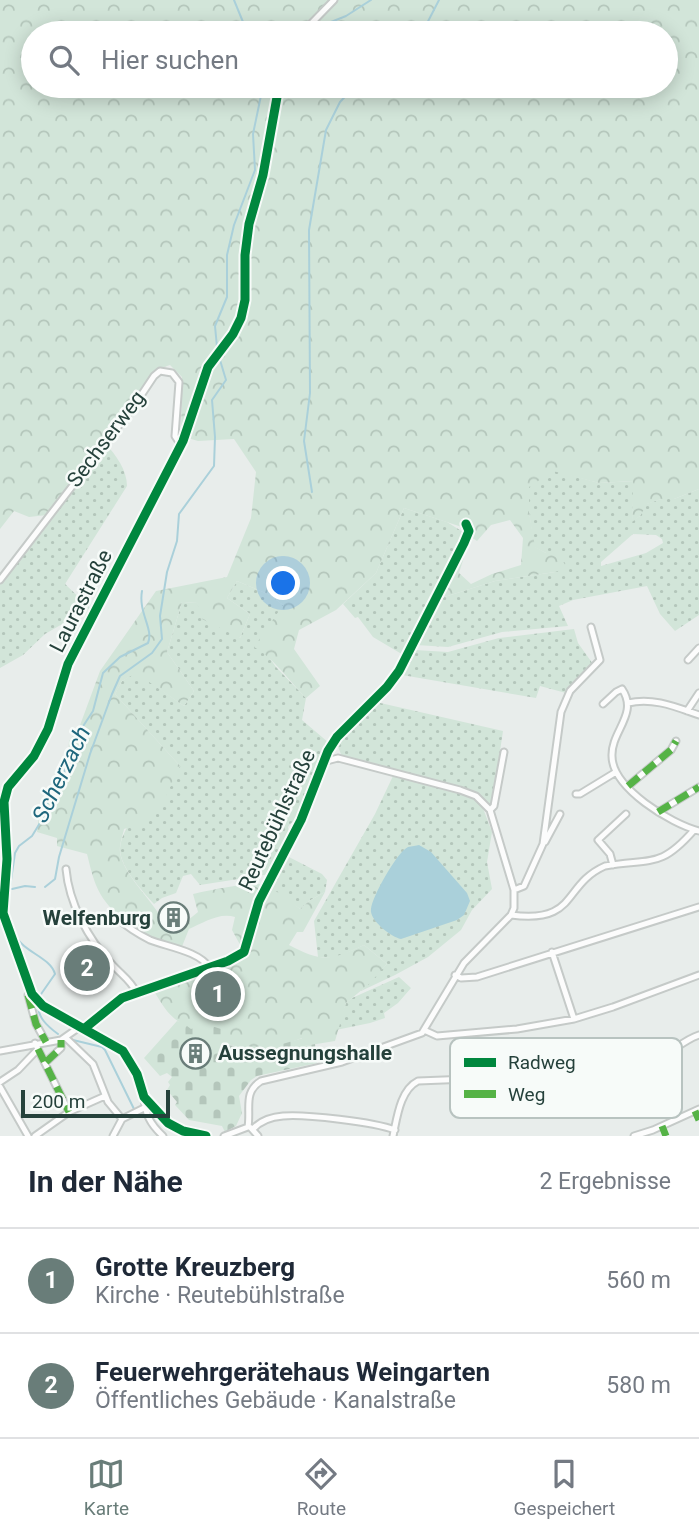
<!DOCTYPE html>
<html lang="de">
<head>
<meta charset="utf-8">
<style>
	:root { --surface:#fff; --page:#f2f2f3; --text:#1f2937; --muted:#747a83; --line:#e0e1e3; --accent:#697d79 }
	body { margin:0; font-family:Roboto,sans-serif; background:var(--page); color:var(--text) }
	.scale { position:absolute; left:21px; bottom:18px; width:149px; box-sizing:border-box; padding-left:7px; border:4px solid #25413b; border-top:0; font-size:19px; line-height:24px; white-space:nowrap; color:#25413b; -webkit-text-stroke:5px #f7fbf9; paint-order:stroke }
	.you { position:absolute; left:284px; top:584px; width:24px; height:24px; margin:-18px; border:5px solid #fff; border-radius:50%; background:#1a73e8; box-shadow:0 0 0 10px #1a73e833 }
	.badge { display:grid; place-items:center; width:46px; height:46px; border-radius:50%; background:var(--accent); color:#fff; font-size:23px; font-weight:700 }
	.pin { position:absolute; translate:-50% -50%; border:4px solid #fff; box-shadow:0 2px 7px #0006 }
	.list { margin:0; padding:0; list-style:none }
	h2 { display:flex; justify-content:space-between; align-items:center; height:91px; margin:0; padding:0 28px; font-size:30px }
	h2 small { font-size:23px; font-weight:400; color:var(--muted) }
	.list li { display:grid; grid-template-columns:46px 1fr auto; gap:21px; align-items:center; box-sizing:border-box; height:105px; padding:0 28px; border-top:2px solid var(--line) }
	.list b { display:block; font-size:26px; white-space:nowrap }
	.list p { margin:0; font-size:23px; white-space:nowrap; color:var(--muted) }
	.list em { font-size:23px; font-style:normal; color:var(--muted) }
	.icon { flex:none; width:38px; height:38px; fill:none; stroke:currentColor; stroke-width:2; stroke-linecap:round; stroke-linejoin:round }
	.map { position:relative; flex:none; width:699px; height:1136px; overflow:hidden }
	.search { position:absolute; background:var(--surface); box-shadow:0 4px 18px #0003; left:21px; right:21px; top:21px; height:77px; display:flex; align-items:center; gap:18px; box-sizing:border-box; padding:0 24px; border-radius:38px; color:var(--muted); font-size:26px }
	.sheet { height:301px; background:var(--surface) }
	nav { display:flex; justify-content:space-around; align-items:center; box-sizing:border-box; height:98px; border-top:2px solid var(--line); background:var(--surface); font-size:19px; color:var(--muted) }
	nav a { display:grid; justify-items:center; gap:4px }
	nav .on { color:var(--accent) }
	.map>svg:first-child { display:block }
	.green { fill:url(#green-dots); fill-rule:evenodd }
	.forest { fill:url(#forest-crowns); fill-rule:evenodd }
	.cemetery { fill:url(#cemetery-stones) }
	.water { fill:#aad0da }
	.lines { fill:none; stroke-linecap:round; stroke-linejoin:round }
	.stream { stroke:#aad0da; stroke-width:2 }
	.minor-casing { stroke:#c5cac8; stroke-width:9 }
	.minor { stroke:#fcfcfc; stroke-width:5 }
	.quiet { stroke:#55b346; stroke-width:7; stroke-dasharray:14 7; stroke-linecap:butt }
	.cycleway-casing { stroke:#f7fbf9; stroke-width:13 }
	.cycleway { stroke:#00873e; stroke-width:9 }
	.labels { text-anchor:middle; stroke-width:5; stroke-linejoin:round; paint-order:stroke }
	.street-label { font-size:21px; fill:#25413b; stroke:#f7fbf9 }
	.poi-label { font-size:21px; font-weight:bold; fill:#25413b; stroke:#f7fbf9; text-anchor:end }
	.water-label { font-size:23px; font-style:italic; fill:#1f677d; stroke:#f7fbf9 }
	.key { fill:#f7fbf9; stroke:#b8c3c0; stroke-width:2 }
	.key-label { font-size:19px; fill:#25413b }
</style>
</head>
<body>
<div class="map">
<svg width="699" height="1136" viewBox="0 0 699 1136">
	<defs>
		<pattern id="green-dots" width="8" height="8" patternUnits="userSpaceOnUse" patternTransform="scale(1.75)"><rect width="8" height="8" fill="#d2e5d9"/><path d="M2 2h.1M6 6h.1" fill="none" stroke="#b4c6bb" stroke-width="1.8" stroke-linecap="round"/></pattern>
		<pattern id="forest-crowns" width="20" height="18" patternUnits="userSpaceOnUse" patternTransform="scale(1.75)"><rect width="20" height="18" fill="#d2e5d9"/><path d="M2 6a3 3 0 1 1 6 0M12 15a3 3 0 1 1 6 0" fill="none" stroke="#b4c6bb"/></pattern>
		<pattern id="cemetery-stones" width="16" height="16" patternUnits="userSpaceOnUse" patternTransform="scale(1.75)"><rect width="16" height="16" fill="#d2e5d9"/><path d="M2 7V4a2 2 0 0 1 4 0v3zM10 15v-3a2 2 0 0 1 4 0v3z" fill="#b4c6bb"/></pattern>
	</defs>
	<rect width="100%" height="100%" fill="#e8edeb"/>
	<path class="green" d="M105,443C116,455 127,470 127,486L65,584L90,608L45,634L23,655L0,668V580Z
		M553,470L599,483L634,481L632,521L640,516L646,504L661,499H674L699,489V615L675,631L660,614L647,586L573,600L559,606L568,626L502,632L448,647L416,645L438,599L495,581L555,572L546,553L534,547L529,512V486ZM633,534L656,535L662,539L663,543L646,553L601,566V562Z
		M404,508L447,522L463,532L405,656L373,637L358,617L355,618L343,604L376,573Z
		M237,581L270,595L283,605L266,653L276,667L306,698L302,720L329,743L299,819L291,823L288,827L290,836L270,874L200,885L191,874L183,876L176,893L162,898L154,904C142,891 120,867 120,849C121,821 162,786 180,766L115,694L122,681L136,672L184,706L194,691L167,652L182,602L197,603L240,638L250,614L227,598Z
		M574,629L578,643L593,664L566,693L540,686L536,698L402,675L415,650L448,652L499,638Z
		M376,702L503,731L492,805L481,797L342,757L337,744L338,739Z
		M393,776L458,792L481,803L492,832L487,862L492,889L472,910L461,930L428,957L395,975L361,991L387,964L364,945L336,958L318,957L314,921L375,814Z
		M287,856L322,874L327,880L325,892L309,901L300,909L270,888Z
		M399,977L411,988L398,1003L384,1013L385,1018L370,1023L336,1030L346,1003L352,998Z"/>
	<path class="forest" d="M0,0H699V489L674,499H661L647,504L640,516L632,522L633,481L599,483L553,471L529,487V512L535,547L546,553H558L567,568L555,572L495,581L438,599L461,551L465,554L459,573L471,584L492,574L521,565L523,538L510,520L491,525L477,541L471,537V530L404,508L376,573L336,610L299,630L294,649L320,686L306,698C291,683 272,656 254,647L283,605L270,595L237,581L227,598L250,614L240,638L202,619L197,603L182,602L167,652L194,691L184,706L136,673L122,681L115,694L180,766L165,798L150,820L124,829C123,835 119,845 120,852C123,874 151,899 162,919L182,925L198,912L193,894C207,891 253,881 263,885C277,890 289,900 300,909L309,901L325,892L303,932H297L289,945C323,963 331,960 364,945L387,964L369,984L346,1003L335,1041L304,1046L302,1038C290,1042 274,1050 261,1050C234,1049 195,1035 175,1019C165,1011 159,999 152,988L244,952L232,930L235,917C219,912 203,923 189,929L181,949L134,929L136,926L123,913L119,916C97,896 94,882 87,854L57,846V838L37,832C40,803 47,794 67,774L69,741L79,728L100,671L156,591L227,577L251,518L256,472L234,439L198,441L181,436L182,377L170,365L155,370L132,405L47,515L29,517L14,511L0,529ZM33,33H666V86H33Z"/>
	<path class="cemetery" d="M177,1021L183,1023L191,1029L205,1024L221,1029L227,1045L262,1050L303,1038L305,1046L315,1044L317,1063L257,1076L251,1080L239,1096L242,1113L236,1126L225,1132L222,1126L189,1120L175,1105L177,1102L167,1090L170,1085L168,1082L172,1077L167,1073L160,1076L144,1058Z"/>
	<path class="water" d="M419,845L431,852L467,893L470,901L464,915L457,920L401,939C391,937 369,920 371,909C372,897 397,852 408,847C412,846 416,846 419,845Z"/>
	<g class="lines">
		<path class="stream" d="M234,0L243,22L253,33
			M313,27L316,28L346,16L371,0
			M278,33L297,22L303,24
			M422,33L439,0
			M217,347L215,326L227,297V255L234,225L255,170L253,134L263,86
			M312,492L304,441L310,393L309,230L326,130L340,102L355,86
			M45,887L55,879L59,857L90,754L112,694L120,676L152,653L162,639L160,616L167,572L177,541L179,514L214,466L215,437L212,400L226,380L220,360
			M12,889L25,886L35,887
			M39,997L55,974C51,960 32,954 22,944C13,936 9,919 7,907L15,853L19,846L32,836L43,818L49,797L63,776L76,737L93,711L103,673L120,657L148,643C154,629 138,613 142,591
			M38,1003C37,1017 47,1026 58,1034
			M73,1040L102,1047L105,1050L134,1109"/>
		<defs>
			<path id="minor" d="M302,33L334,0
				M0,580L134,406L154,376L160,371L172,373L179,382L175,436L181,445
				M688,660L699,648
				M628,703C653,697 676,707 699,715
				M603,704L616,692L622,689C639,714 611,731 612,756C612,788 671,824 699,831
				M687,711L699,693
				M628,786L671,750L676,741
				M576,794H580L616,772
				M490,810L494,806L504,752
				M658,812L699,787
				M545,842L560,814
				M613,865L610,854L598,840L626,814
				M66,869C69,903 88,939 111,963C119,973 131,980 136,992
				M514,890L524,886L543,844L561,712L570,691L600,660L591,627
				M511,915C578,924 562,885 605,866C651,858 660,869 694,830
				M117,918C127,927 138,934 150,940C168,947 199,951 210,968
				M552,952L574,1019
				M455,975L461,978L477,977L699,907
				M28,995L36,1024L46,1042
				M85,1028L122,998L228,961L244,952L259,901L301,820L328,751L337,737L387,687L399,671L464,543L469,531L466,524
				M424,1030L437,1036L517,1029L574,1019L613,1007L699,975
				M66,1038L93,1064L108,1102L122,1119L150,1105
				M35,1043L69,1112
				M0,1051L61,1040L81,1026
				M46,1062L61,1048V1040
				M0,1082L18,1070L38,1049
				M0,1087L28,1136
				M144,1097C145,1114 150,1124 163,1136
				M248,1127C251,1109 243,1092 261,1081L342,1062L422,1033L464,963L511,915L514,908V890L490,810L476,796L460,790L338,758L323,762
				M251,1128L258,1136
				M253,1129C261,1120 271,1117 283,1116C305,1114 374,1122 395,1130
				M35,1136L69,1112L105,1096
				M113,1136L122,1119
				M206,1136L183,1131L168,1123L144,1097L137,1074L123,1051L43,1006L32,994L3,913L7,859L4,802L8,787L34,756L48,729L68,664L183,441L208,367L233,334L241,318L245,300V255L249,224L263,175L279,86
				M224,1136L248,1127
				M393,1136C397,1118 400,1090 418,1081L494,1078C537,1088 616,1077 656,1060C672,1053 683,1040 699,1035
				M634,1136L653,1130L699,1109"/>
		</defs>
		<use href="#minor" class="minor-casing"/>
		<use href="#minor" class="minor"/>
		<path class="quiet" d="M628,786L671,750L676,741
			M658,812L699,787
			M28,995L36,1024L46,1042
			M38,1049L69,1112
			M46,1062L61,1048V1040
			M695,1111L699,1120
			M662,1126L666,1136"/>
		<defs>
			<path id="cycleway" d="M85,1028L122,998L228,961L244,952L259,901L301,820L328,751L337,737L387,687L399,671L464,543L469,531L466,524
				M206,1136L183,1131L168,1123L144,1097L137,1074L123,1051L43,1006L32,994L3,913L7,859L4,802L8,787L34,756L48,729L68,664L183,441L208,367L233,334L241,318L245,300V255L249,224L263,175L279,86"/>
		</defs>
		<use href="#cycleway" class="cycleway-casing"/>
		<use href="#cycleway" class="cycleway"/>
	</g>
	<defs>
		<symbol id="building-ring" viewBox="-11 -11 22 22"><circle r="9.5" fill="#f7fbf9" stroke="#697d79" stroke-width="1.5"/><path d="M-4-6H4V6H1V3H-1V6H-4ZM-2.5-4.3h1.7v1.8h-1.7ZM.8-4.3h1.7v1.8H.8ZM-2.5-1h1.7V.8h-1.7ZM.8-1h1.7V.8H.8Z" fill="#697d79"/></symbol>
	</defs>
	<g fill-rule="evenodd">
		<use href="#building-ring" x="156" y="900" width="35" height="35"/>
		<use href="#building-ring" x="178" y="1036" width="35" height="35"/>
	</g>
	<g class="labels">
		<g class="street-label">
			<text transform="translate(106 439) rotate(-53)" y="7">Sechserweg</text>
			<text transform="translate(81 601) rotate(-63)" y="7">Laurastraße</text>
			<text transform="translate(277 820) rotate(-65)" y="7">Reutebühlstraße</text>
		</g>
		<g class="poi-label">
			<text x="151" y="925">Welfenburg</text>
			<text x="218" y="1060" text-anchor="start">Aussegnungshalle</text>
		</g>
		<g class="water-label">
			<text transform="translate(61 774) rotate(-64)" y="8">Scherzach</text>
		</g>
	</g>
	<rect x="450" y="1038" width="232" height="80" rx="10" class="key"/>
	<rect x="464" y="1058" width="32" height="9" fill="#00873e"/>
	<rect x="464" y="1090" width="32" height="8" fill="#55b346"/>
	<g class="key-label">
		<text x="508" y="1069">Radweg</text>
		<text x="508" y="1101">Weg</text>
	</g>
</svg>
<div class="scale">200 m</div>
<div class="you"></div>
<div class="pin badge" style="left:218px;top:994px">1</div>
<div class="pin badge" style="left:87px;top:968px">2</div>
<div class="search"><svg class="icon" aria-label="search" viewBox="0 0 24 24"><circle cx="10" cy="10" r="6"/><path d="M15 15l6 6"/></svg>Hier suchen</div>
</div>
<section class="sheet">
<h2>In der Nähe<small>2 Ergebnisse</small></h2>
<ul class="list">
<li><span class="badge">1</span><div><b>Grotte Kreuzberg</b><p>Kirche · Reutebühlstraße</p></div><em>560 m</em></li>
<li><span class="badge">2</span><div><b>Feuerwehrgerätehaus Weingarten</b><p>Öffentliches Gebäude · Kanalstraße</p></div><em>580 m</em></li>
</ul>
</section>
<nav>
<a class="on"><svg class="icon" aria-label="map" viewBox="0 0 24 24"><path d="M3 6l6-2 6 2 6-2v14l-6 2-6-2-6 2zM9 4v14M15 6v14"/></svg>Karte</a>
<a><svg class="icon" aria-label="directions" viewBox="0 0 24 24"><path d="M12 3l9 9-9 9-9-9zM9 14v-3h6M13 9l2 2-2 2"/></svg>Route</a>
<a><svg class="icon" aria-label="saved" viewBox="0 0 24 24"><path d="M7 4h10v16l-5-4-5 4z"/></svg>Gespeichert</a>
</nav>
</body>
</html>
